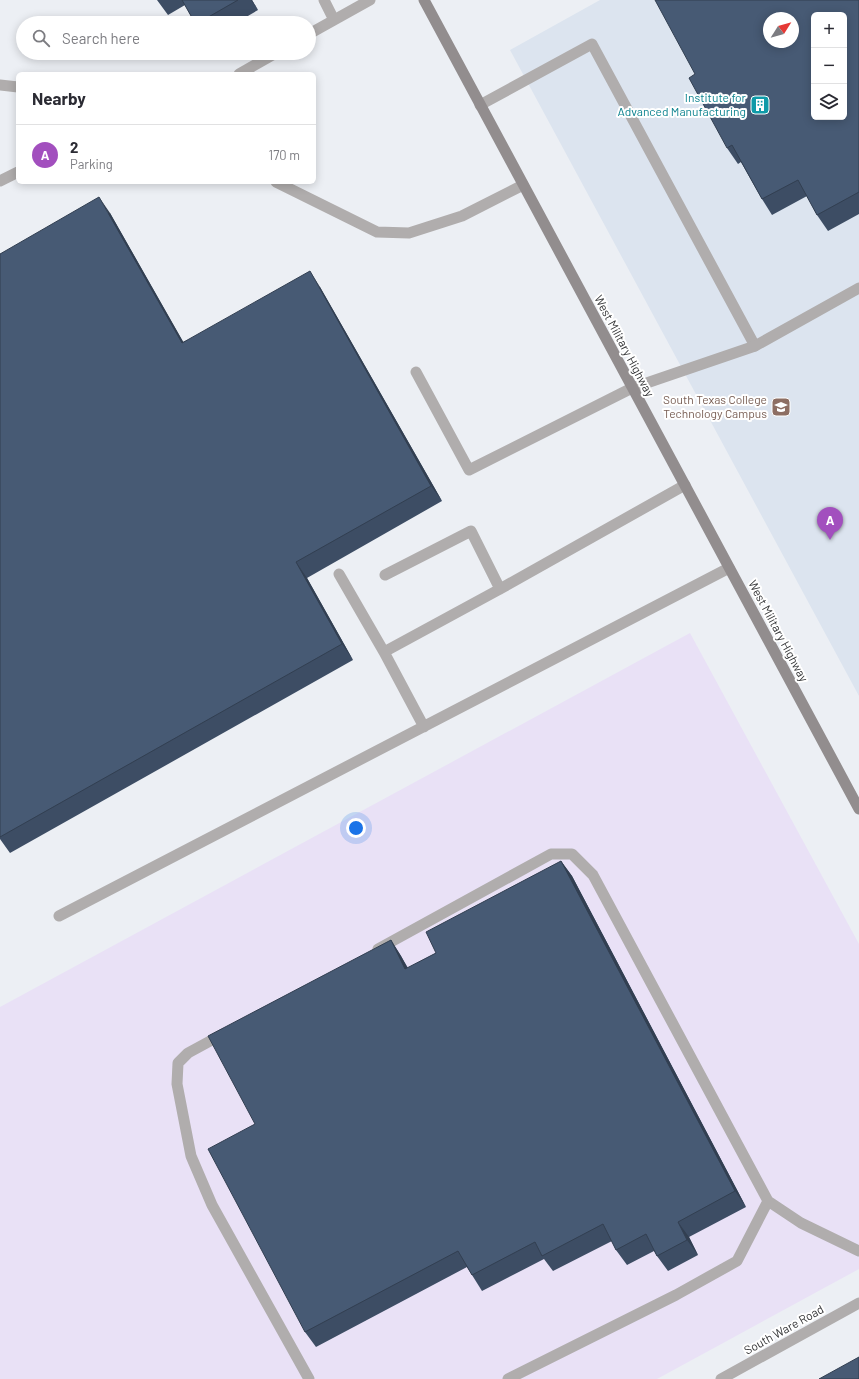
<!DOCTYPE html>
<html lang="en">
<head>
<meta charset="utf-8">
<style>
	:root { --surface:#fff; --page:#f7f7f7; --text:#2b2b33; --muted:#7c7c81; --line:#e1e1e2; --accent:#a24fbe }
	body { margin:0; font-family:Barlow,sans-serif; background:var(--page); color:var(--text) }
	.controls { position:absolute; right:12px; top:12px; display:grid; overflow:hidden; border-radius:6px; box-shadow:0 2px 10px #0003 }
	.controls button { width:36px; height:36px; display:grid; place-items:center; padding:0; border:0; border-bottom:1px solid var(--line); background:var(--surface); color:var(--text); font:20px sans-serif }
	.compass { position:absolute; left:763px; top:12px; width:36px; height:36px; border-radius:50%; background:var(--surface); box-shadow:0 2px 10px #0003; rotate:53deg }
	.you { position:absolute; left:356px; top:828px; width:14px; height:14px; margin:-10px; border:3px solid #fff; border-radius:50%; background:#1a73e8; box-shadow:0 0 0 6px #1a73e833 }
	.badge { display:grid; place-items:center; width:26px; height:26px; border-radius:50%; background:var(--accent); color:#fff; font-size:13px; font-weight:700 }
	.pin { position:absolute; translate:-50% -33px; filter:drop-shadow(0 1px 2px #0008) }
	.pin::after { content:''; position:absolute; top:21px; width:14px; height:12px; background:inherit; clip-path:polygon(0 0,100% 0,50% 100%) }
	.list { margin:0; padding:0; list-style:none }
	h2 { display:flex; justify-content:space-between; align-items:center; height:52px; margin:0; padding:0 16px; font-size:17px }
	h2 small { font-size:13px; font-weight:400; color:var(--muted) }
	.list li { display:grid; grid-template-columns:26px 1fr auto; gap:12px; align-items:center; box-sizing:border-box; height:60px; padding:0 16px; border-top:1px solid var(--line) }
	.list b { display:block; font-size:15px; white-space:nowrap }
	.list p { margin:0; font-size:13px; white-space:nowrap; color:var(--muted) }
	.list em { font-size:13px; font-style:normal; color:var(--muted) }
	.icon { flex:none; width:22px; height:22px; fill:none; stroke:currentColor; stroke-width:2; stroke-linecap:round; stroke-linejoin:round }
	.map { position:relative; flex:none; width:859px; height:1379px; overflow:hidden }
	.search { position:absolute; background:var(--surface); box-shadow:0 2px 10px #0003; left:16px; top:16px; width:300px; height:44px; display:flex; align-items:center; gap:10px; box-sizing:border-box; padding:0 14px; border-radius:22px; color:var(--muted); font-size:15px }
	.panel { position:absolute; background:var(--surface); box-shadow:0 2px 10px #0003; left:16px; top:72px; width:300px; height:112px; border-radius:6px }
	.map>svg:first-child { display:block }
	.industrial { fill:#e9e1f6 }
	.built { fill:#dce4ef; fill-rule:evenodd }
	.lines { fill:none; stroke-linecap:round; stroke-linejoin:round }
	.service { stroke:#b0adad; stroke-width:11 }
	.minor { stroke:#b0adad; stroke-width:11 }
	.secondary { stroke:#928d8e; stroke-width:11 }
	.wall { fill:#3d4d64 }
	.shaded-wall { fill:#323f51 }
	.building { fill:#475a74; stroke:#323f51; fill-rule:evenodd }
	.labels { text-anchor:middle; stroke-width:4; stroke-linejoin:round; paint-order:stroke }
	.culture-label { font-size:12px; fill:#0d838f; stroke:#fff; text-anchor:end }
	.street-label { font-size:12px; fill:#343537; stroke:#fff }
	.education-label { font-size:12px; fill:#785e54; stroke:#fff; text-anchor:end }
</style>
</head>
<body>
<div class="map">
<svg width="859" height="1379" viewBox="0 0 859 1379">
	<rect width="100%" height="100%" fill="#eceff4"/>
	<path class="industrial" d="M690,633L859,944V1269L657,1379H0V1007Z"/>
	<path class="built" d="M600,0H859V696L510,50ZM814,15H844V117H814ZM769,18H793V42H769Z"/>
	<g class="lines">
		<path class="service" d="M324,0L334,20
			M309,34L370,0
			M239,74L276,53
			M480,105L592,44L755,346
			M0,181L18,172
			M416,372L469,470L632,388
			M339,574L384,652
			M385,575L471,531L500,589L685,485
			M424,727L384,652L500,589
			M59,916L729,568
			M378,949L551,854H572L593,875L768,1201L801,1223L859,1251
			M223,1034L188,1053L178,1063L177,1084L191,1156L212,1205L309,1379
			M508,1379L676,1295L737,1261L768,1201"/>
		<path class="minor" d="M0,85L18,87
			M276,182L377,232L409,233L462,216L523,185
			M632,388L755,346L859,288
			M721,1379L859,1303"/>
		<path class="secondary" d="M424,0L859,809"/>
	</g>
	<path class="wall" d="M157,0H252L258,10L236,23H195L185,5L168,15Z
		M859,0V214L828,231L817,215L807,196L772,215L762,199L741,162L738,164L727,148Z
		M110,213L183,342L320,287L442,501L307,578L353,660L10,853L0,839V254Z
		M561,861L572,876L746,1207L689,1237L698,1255L668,1271L657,1256L654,1251L627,1265L616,1250L612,1241L553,1271L544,1259L482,1291L467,1267L316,1347L305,1332L255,1124L391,940L401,956L408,968L436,953Z"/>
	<path class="shaded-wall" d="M251,0H252L258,10Z
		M99,197L110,213L193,359L182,343Z
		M310,271L320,287L442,501L431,486Z
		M296,562L307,578L353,660L342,644Z
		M561,861L572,876L746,1207L735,1191Z
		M391,940L401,956L416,984L405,969Z
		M678,1222L689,1237L698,1255L687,1240Z"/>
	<path class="building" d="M182,0H238L198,23H195Z
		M655,0H859V192L817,215L798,180L762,199L732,145L727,148L689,78L695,74ZM814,15H844V117H814ZM769,18H793V42H769Z
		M99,197L182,343L310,271L431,486L296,562L342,644L0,837V254Z
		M561,861L735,1191L678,1222L687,1240L657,1256L646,1234L616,1250L603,1224L542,1256L535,1242L472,1275L458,1251L305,1332L208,1149L255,1124L208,1036L391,940L405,969L436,953L426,932Z
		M859,1357V1379H819Z"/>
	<defs>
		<symbol id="building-square" viewBox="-11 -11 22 22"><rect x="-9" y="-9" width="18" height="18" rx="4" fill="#0f9aa8" stroke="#fff"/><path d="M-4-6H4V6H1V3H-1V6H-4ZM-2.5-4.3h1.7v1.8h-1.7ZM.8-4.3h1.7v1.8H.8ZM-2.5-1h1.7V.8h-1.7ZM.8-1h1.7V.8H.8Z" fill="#fff"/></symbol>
		<symbol id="university-square" viewBox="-11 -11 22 22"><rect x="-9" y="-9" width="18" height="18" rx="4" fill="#8d6e63" stroke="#fff"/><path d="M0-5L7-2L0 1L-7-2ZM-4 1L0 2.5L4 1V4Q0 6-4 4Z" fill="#fff"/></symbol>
	</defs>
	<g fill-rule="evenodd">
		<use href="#building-square" x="749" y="94" width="22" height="22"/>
		<use href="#university-square" x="770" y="396" width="22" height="22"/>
	</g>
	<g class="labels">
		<g class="culture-label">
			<text x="746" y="102">Institute for<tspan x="746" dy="14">Advanced Manufacturing</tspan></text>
		</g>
		<g class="street-label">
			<text transform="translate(624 346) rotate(62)" y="4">West Military Highway</text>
			<text transform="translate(778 631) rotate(62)" y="4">West Military Highway</text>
			<text transform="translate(784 1330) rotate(-29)" y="4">South Ware Road</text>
		</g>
		<g class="education-label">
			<text x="767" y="404">South Texas College<tspan x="767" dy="14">Technology Campus</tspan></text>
		</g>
	</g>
</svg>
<div class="controls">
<button>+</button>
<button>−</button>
<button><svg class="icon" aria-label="layers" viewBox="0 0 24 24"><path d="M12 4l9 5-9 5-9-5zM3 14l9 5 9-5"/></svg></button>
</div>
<svg class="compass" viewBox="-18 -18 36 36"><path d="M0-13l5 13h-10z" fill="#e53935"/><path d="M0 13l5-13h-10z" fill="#7c7c81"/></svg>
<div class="you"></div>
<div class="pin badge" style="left:830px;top:540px">A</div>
<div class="search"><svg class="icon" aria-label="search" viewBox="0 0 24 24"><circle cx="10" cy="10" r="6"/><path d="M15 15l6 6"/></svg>Search here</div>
<section class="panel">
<h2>Nearby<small></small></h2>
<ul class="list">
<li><span class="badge">A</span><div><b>2</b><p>Parking</p></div><em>170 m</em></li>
</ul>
</section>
</div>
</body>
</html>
